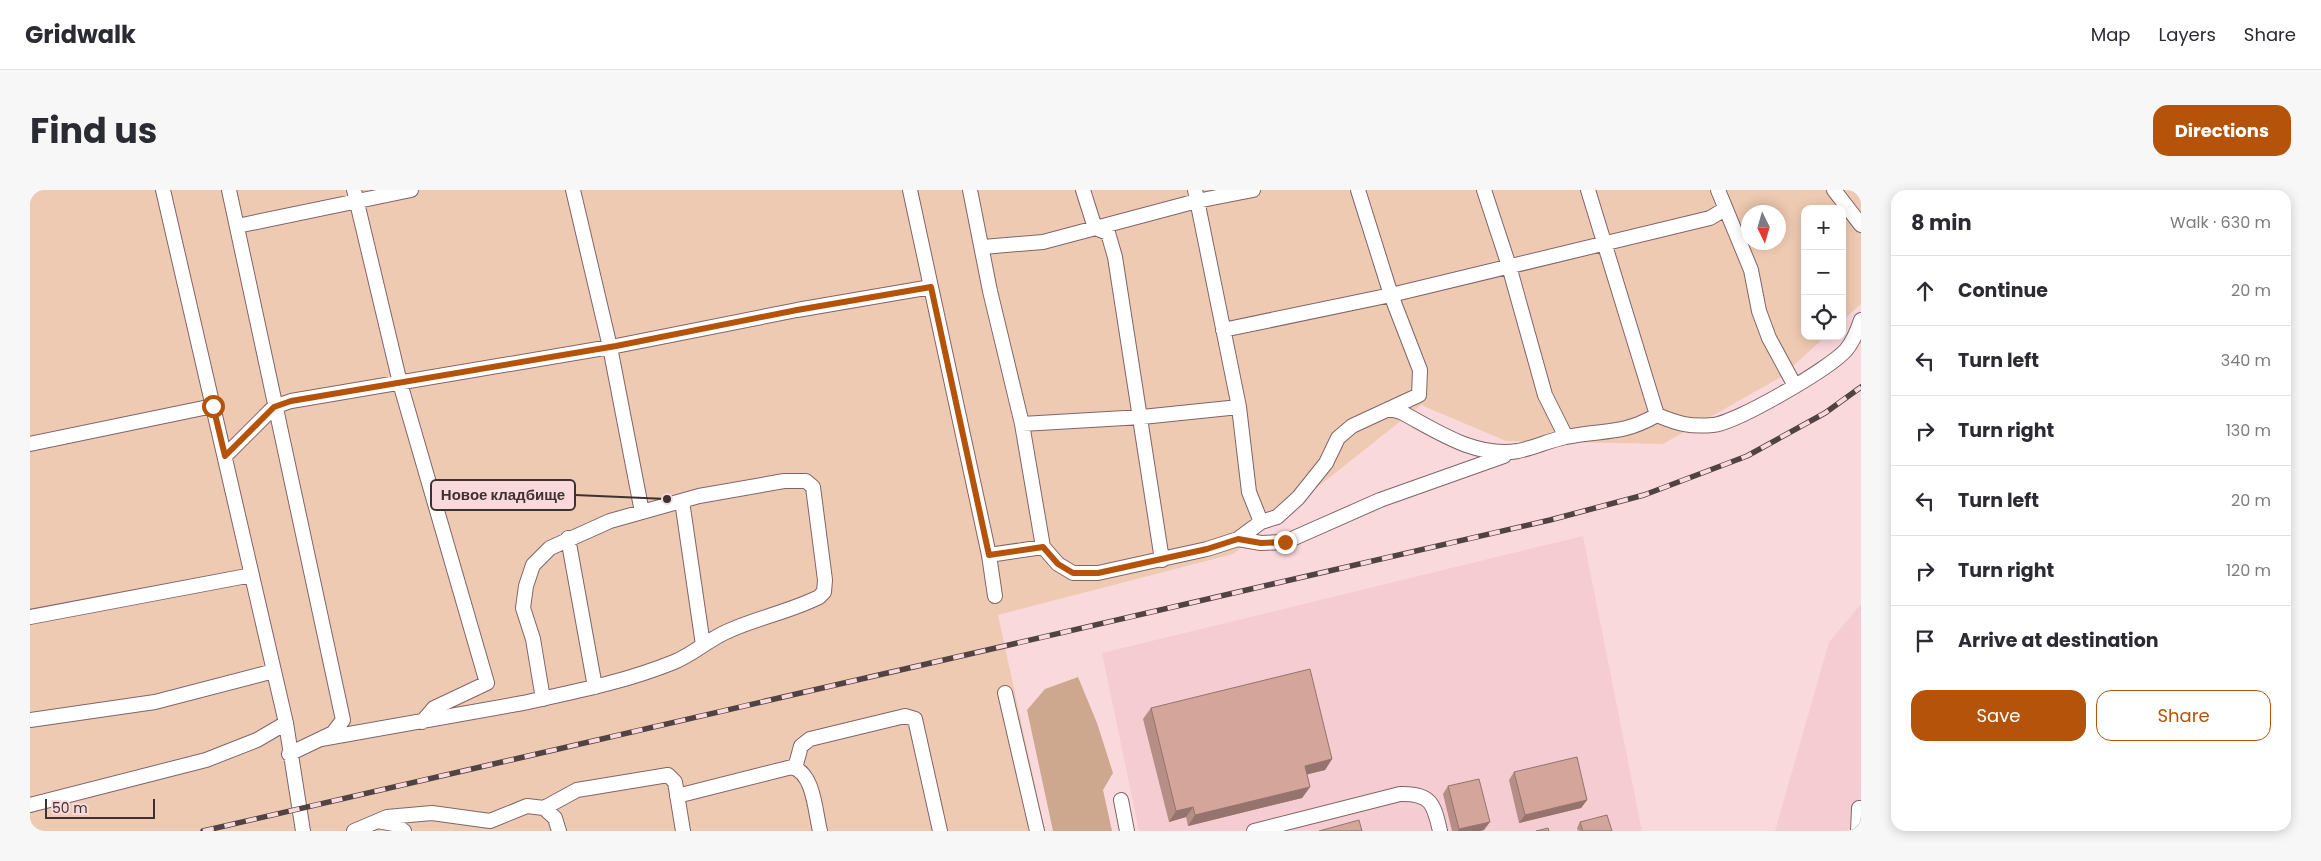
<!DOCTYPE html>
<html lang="en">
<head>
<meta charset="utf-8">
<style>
	:root { --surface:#fff; --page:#f7f7f7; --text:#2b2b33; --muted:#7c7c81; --line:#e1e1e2; --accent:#b45309 }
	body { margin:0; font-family:Poppins,sans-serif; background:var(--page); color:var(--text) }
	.controls { position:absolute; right:15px; top:15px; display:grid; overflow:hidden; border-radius:10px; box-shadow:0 2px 12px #0003 }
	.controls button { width:45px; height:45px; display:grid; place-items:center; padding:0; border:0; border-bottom:1px solid var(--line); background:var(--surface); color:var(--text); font:25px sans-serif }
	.compass { position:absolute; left:1711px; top:15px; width:45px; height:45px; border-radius:50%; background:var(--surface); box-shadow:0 2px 12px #0003; rotate:175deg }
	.scale { position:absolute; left:15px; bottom:12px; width:110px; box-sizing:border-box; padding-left:5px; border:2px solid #3d3132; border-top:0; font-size:14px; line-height:18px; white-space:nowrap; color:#3d3132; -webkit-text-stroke:4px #fad9dd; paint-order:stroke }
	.stop { position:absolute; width:15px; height:15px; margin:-11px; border:4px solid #b45309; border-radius:50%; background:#fff }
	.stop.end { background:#b45309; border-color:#fff; box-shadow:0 1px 5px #0008 }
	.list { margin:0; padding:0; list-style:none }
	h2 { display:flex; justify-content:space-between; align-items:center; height:65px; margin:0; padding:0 20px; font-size:21px }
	h2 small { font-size:16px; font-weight:400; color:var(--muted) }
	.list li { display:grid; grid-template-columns:32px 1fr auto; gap:15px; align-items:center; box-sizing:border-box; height:70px; padding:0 20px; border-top:1px solid var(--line) }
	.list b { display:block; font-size:19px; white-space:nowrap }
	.list em { font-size:16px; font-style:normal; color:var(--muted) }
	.actions { display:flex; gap:10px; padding:15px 20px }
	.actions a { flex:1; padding:11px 0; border:1px solid var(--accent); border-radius:15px; text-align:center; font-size:18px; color:var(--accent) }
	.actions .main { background:var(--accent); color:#fff }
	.icon { flex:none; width:28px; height:28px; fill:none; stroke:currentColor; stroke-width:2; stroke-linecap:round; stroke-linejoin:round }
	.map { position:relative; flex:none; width:1831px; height:641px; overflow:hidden; border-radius:15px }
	header { display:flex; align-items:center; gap:30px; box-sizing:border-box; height:70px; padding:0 25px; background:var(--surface); border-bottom:1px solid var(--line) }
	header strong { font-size:24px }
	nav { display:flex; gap:28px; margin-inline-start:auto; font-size:18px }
	.intro { display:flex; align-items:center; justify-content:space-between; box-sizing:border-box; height:120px; padding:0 30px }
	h1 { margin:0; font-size:35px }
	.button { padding:12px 22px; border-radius:15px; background:var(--accent); color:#fff; font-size:18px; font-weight:700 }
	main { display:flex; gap:30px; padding:0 30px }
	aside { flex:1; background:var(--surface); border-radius:15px; box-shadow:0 2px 12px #0003 }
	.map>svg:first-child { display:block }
	.built { fill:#f5ccd1 }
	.green { fill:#efcab2; fill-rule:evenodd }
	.forest { fill:#cea88e }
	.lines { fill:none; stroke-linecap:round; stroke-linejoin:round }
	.minor-casing { stroke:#816468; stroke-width:16 }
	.minor { stroke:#fff; stroke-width:14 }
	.rail-casing { stroke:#514344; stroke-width:5.5 }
	.rail { stroke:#fad9dd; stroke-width:4; stroke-dasharray:11; stroke-linecap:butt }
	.wall { fill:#b68e85 }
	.shaded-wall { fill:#94746c }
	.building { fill:#d4a59b; stroke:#94746c }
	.route { stroke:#b45309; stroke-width:6 }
	.leader { fill:none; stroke:#3d3132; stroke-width:2 }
	.callout-dot { fill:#3d3132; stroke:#fad9dd; stroke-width:2 }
	.callout { fill:#fad9dd; stroke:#3d3132; stroke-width:2 }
	.callout-label { font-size:15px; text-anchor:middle; font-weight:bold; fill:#3d3132 }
</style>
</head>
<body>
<header>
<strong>Gridwalk</strong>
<nav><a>Map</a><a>Layers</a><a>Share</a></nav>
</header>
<div class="intro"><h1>Find us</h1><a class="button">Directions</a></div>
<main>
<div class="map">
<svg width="1831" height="641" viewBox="0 0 1831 641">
	<rect width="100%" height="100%" fill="#fad9dd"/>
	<path class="built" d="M1553,346L1612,641H1109L1072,463Z
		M1831,414V641H1745L1799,452Z"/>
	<path class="green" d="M0,0H1831V114L1812,131V19H1775V146H1796L1751,187L1633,254L1476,251L1391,215L1203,364L968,425L1015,641H0ZM1718,22H1748V52H1718Z"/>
	<path class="forest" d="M1048,487L1067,533L1083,583L1073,600L1082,641H1023L997,520L1015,499Z"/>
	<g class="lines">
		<defs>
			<path id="minor" d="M133,0L256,533L273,641
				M199,0L313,530L303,543L259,564
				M324,0L370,193L457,493L404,518L392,532
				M543,0L580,157L612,322
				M880,0L959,365L965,406
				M940,0L960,101L992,234L1013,357
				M1053,0L1065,38L1078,43L1085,67L1132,370
				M1165,0L1209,217L1219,302L1231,332
				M1328,0L1361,105L1680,28L1695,19
				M1454,0L1479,76L1515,205L1536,247
				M1558,0L1627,225
				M1688,0L1721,80L1729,121L1739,148L1765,196
				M1804,0L1831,35
				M207,36L381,0
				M953,57L1013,52L1167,11L1223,0
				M1360,219L1371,222C1407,241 1445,268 1488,261C1504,258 1520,250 1536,247C1574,239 1590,246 1627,225C1649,234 1659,237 1683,235C1706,233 1799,179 1816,160C1822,153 1828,139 1831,130
				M992,234L1112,227L1209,217
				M0,254L183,216
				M195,266L244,217L261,211L586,156L767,120L901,97
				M652,311L673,455
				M538,348L565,497
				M1208,349L1231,353L1255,352L1350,310L1474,266
				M959,365L1013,357L1028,374L1043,383H1068L1177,359L1208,349L1231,332L1247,327L1268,308L1296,273L1308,248L1322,236L1389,205L1390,180L1361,105L1193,140
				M0,427L222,385
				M975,503L1007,641
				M0,530L125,512L244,481
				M291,549L493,513C543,502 595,492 644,472C662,465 678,450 696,442C726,428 759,422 789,407L794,402L795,390L783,297L776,291H754L669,306L580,331L520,358L503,375L496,396L493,418L503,449L513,509
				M765,578L771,556L780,549L875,526L885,529L910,641
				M647,606L762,577C784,583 785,621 790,641
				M1091,610L1097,641
				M0,615L176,570L227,550L256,533
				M514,618L525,628L529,641
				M348,631L364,634L374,641
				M324,641L357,627L402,623L460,631L497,616L514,618L547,600L638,585L645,592L653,641
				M1224,641L1370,604C1401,603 1404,614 1410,641
				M1828,641L1829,618H1831"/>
		</defs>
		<use href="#minor" class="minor-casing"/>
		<use href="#minor" class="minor"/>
		<defs>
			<path id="rail" d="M173,641L1520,330L1614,305L1717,266L1795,223L1831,197"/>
		</defs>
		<use href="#rail" class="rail-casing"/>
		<use href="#rail" class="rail"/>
	</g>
	<path class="wall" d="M1121,518L1302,569L1295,580L1277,584L1280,597L1272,608L1158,636L1156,627L1139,632L1113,529Z
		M1484,582L1557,610L1551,618L1489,633L1479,590Z
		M1418,596L1454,640L1450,641H1422L1413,604Z
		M1550,632L1582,641H1548L1547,638Z"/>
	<path class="shaded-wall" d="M1302,569L1295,580L1267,587L1275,576Z
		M1280,597L1272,608L1158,636L1165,625Z
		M1557,610L1551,618L1489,633L1495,625Z
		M1163,617L1156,627L1139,632L1146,621Z
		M1460,632L1454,640L1450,641H1428L1429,639Z"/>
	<path class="building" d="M1280,479L1302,569L1275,576L1280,597L1165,625L1163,617L1146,621L1121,518Z
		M1547,567L1557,610L1495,625L1484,582Z
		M1449,589L1460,632L1429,639L1418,596Z
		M1577,625L1582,641H1553L1550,632Z
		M1329,630L1332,641H1289Z
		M1518,638L1519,641H1506Z"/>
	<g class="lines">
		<path class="route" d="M183,216L195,266L244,217L261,211L586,156L767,120L901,97L959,365L1013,357L1028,374L1043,383H1068L1177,359L1208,349L1231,353L1255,352"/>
	</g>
	<path class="leader" d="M637 309L545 305"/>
	<circle class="callout-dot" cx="637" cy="309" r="5"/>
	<rect class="callout" x="401" y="290" width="144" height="30" rx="5"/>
	<g class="callout-label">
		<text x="473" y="310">Новое кладбище</text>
	</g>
</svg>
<div class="controls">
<button>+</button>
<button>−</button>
<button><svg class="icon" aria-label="locate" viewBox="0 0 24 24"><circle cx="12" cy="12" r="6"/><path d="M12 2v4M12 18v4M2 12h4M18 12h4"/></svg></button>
</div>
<svg class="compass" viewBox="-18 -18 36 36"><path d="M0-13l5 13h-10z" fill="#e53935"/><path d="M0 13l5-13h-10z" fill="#7c7c81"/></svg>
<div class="scale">50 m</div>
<div class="stop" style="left:183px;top:216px"></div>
<div class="stop end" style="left:1255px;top:352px"></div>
</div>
<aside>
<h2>8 min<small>Walk · 630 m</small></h2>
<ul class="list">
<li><svg class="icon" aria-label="ahead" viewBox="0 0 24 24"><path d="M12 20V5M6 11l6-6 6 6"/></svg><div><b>Continue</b></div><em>20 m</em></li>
<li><svg class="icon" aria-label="left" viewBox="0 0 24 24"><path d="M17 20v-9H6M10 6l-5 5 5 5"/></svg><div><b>Turn left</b></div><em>340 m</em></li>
<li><svg class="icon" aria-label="right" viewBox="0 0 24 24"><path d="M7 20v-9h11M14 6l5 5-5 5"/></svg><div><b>Turn right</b></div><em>130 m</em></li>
<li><svg class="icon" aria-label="left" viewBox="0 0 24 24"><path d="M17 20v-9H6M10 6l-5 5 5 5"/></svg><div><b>Turn left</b></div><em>20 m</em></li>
<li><svg class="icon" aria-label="right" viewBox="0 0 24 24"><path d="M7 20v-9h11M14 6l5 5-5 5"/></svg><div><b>Turn right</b></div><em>120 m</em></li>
<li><svg class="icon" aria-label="arrive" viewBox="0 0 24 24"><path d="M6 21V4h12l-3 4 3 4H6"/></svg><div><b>Arrive at destination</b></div></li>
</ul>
<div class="actions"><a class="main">Save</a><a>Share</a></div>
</aside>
</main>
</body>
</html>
